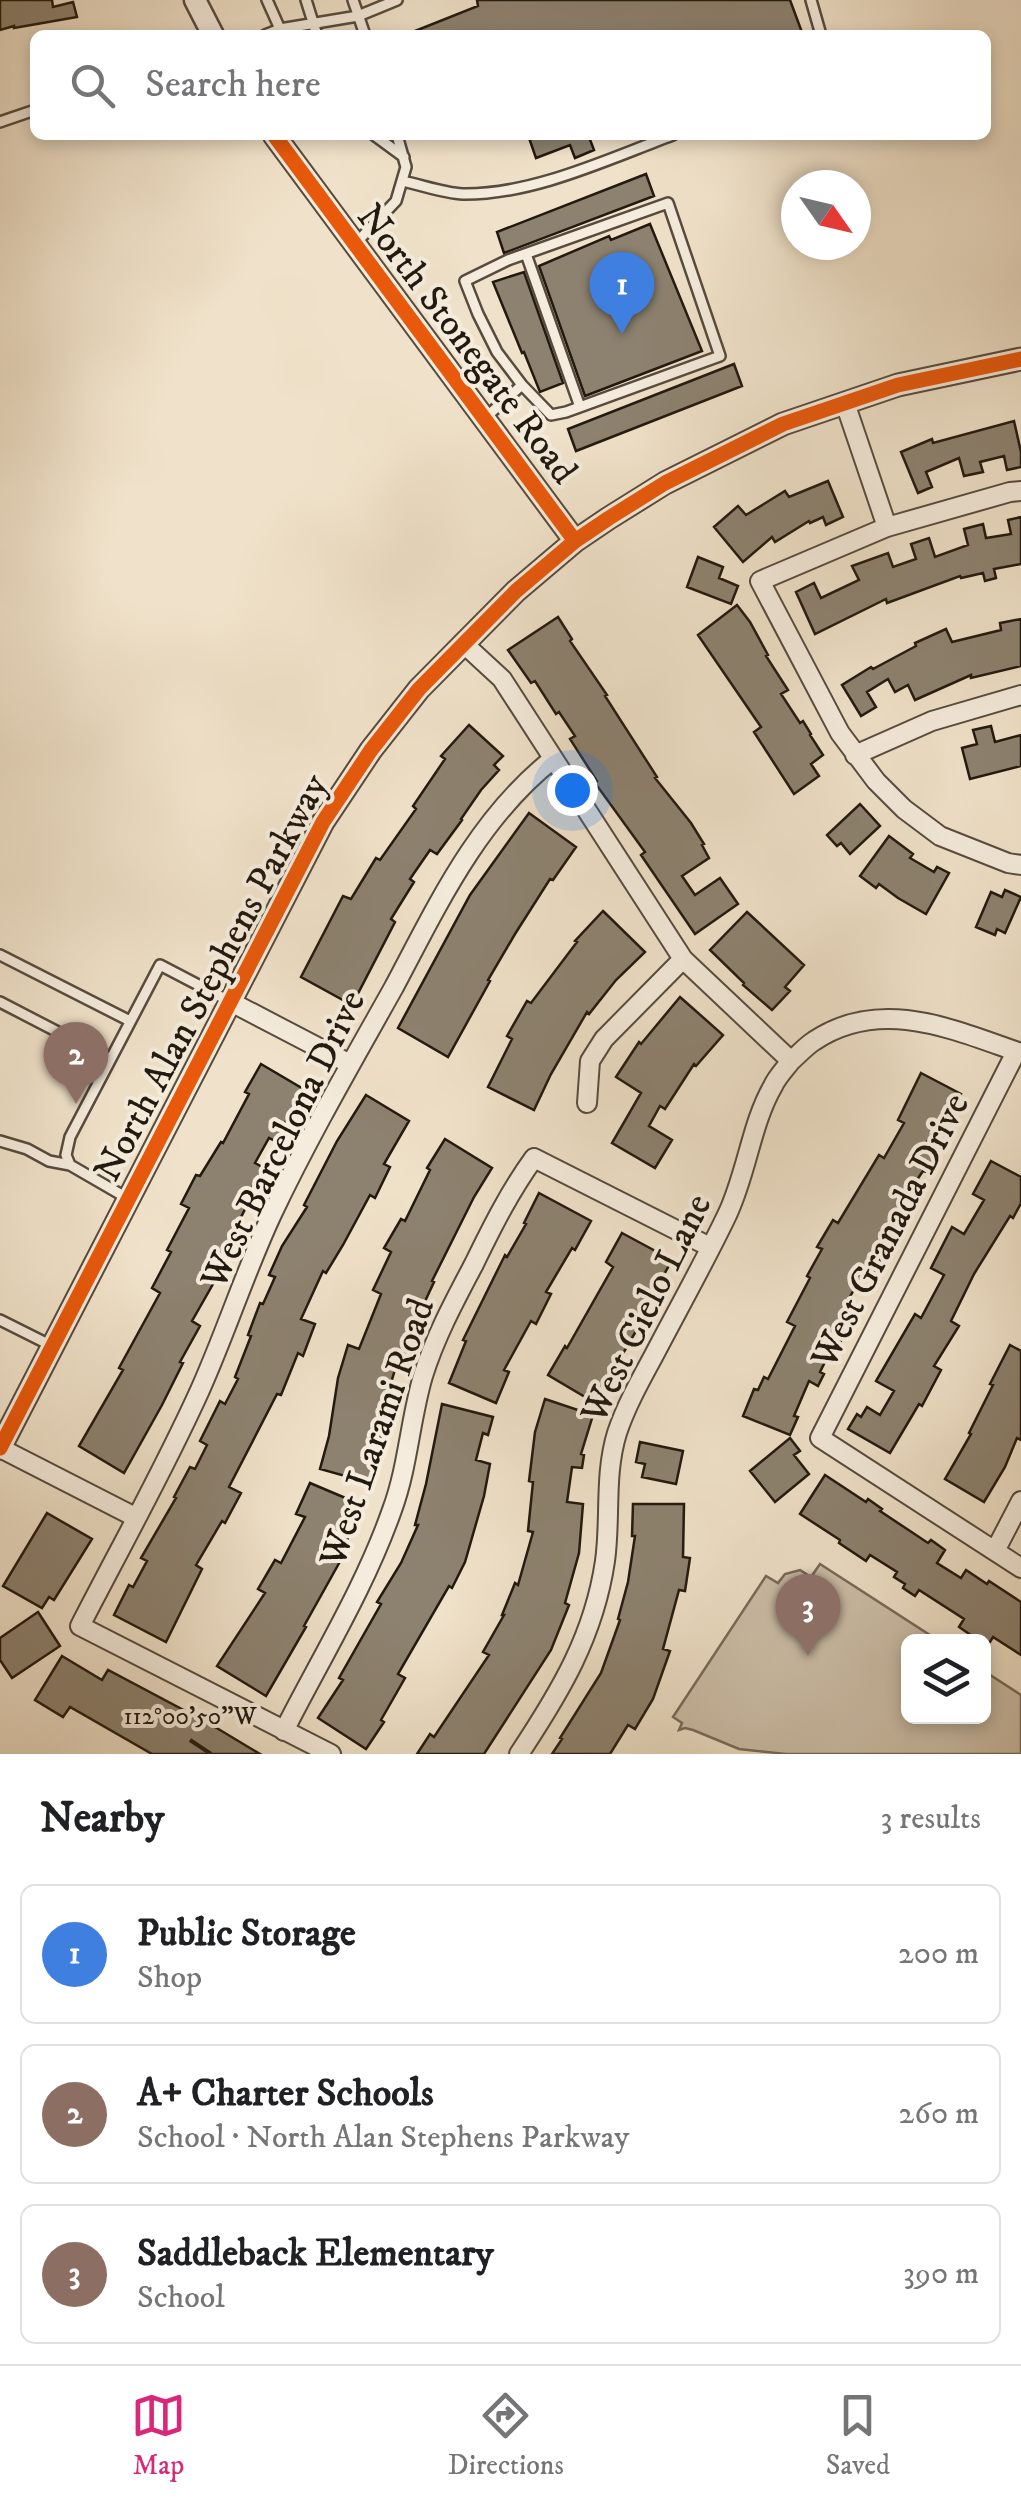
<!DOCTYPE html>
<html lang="en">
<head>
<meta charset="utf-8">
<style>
	:root { --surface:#fff; --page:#f2f2f2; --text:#202124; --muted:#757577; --line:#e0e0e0; --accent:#db2777 }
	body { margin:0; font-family:"IM FELL DW Pica",serif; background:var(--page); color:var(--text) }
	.controls { position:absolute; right:30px; bottom:30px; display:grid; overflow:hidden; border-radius:15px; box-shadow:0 5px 15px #0003 }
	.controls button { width:90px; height:90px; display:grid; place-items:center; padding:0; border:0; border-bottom:2px solid var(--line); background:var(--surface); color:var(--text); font:50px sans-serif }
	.compass { position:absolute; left:781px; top:170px; width:90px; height:90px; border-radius:50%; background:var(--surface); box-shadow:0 5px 15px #0003; rotate:124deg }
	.you { position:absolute; left:572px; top:790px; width:35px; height:35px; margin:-25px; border:8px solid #fff; border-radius:50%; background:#1a73e8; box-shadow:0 0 0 15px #1a73e833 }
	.badge { display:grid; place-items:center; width:65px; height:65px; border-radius:50%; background:var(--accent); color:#fff; font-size:32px; font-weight:700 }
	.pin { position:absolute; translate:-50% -82px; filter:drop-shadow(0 2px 5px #0008) }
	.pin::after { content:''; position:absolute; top:52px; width:35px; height:30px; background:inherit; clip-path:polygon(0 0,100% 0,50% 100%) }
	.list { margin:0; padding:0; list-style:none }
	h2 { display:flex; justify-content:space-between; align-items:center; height:130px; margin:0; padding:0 40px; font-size:42px }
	h2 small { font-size:32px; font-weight:400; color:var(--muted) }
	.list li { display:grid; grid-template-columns:65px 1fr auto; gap:30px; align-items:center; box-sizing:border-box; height:140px; margin:0 20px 20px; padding:0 20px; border:2px solid var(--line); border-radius:15px }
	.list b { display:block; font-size:38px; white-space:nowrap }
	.list p { margin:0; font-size:32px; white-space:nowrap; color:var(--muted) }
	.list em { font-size:32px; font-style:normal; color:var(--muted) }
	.icon { flex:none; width:55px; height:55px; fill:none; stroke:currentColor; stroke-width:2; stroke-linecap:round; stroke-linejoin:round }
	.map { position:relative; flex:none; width:1021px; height:1754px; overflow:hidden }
	.search { position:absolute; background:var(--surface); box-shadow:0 5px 15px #0003; left:30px; right:30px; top:30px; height:110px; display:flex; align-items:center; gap:25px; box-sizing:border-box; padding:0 35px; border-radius:15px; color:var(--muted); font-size:38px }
	.sheet { height:610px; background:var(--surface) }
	nav { display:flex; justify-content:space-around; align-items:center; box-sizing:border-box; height:140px; border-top:2px solid var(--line); background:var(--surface); font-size:28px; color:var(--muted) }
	nav a { display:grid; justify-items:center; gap:5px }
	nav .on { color:var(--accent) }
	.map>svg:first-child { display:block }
	.green { fill:#cdc0aa; stroke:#786c5c; stroke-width:2.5 }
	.building { fill:#8d8270; stroke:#22190f; stroke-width:2.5 }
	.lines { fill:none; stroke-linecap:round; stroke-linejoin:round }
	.service-casing { stroke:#564b3e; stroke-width:14 }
	.minor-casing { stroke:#564b3e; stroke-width:22 }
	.tertiary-casing { stroke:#564b3e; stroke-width:25 }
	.service { stroke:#f5ecdd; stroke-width:9 }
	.minor { stroke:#f5ecdd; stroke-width:18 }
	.tertiary { stroke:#f5ecdd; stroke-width:20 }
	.cycleway-casing { stroke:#f5ecdd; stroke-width:21 }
	.cycleway { stroke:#e8590c; stroke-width:15 }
	.ticks { fill:none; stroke:#22190f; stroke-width:4 }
	.labels { text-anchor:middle; stroke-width:8; stroke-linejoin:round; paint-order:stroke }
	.street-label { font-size:38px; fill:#22190f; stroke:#f5ecdd }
	.ticks-label { font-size:25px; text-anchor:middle; fill:#22190f; stroke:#f5ecdd; stroke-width:8; stroke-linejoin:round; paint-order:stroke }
</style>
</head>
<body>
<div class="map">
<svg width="1021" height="1754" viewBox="0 0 1021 1754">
	<rect width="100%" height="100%" fill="#f0e2ca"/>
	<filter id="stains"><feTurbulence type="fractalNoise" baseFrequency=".002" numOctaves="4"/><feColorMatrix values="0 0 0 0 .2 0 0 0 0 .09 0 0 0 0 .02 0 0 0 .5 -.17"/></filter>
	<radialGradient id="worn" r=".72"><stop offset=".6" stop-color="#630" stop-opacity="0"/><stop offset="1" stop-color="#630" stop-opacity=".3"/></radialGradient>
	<path class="green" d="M820,1564L939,1641L908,1642V1716H984V1671L1021,1695V1754H786L739,1749L693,1730L685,1728L679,1730L682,1723L673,1717L766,1576L778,1583L785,1574L800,1570L811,1577Z"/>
	<path class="building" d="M0,0H52L53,7L73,2L77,17L14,28V26L0,30Z
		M477,0H790L803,35H405L478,6Z
		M528,135H592L589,137L594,150L575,158L570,145L536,158Z
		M646,174L654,196L504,253L497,232Z
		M650,224L702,351L585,396L539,266L609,236L611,240Z
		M524,272L563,383L540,392L524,352L522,353L493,282Z
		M734,364L742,386L576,451L568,429Z
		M1014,421L1021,452V467L1007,470L1004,456L980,462L983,472L964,476L959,458L926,472L932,487L918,493L901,452L932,439L933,443Z
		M828,481L843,517L826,525L823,517L810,523L809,521L775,542L772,537L743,562L714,527L738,506L746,515L785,491L789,497Z
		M1021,517V564L994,569L996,578L985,581L983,573L961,578L960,576L887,603L886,599L815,634L796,592L814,583L821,598L859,580L852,566L888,553L893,567L916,559L911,544L929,538L935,557L968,545L964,529L983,524L986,538L1011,534L1008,520Z
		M698,557L723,567L719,578L738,586L731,604L687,587Z
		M737,605L750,622L768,655L766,656L788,690L781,694L800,723L803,721L811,734L810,735L823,755L811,764L819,776L794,794L754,732L761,727L698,635Z
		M558,617L572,639L570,641L607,695L605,696L657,777L655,778L691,823L704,844L702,845L709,858L682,876L695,895L720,878L738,904L695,934L641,855L645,852L595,783L597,781L570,739L575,736L559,712L556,714L535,681L531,683L508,650Z
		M1021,619V666L971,678V675L915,700L908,685L895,692L888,679L867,692L876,707L861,716L842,685L871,667L873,669L916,646L915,643L946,629L952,642L1001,630L1000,623Z
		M469,725L503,756L494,765L499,770L481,790L461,819L462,820L437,854L430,850L410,879L414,882L391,919L395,922L352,1005L301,977L343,896L351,899L376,858L380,860L416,809L413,806L445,759L441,756Z
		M991,726L995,742L1021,735V766L970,779L962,748L977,744L973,730Z
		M860,804L880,826L850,854L841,843L837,846L827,835Z
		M529,813L576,847L553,880L550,879L515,934L488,980L490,981L448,1057L398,1028L470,895Z
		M889,836L913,854L910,858L934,872L937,867L949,873L926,914L898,898L879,884L876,888L860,876Z
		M1005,890L1021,897L1005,933L997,929L995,935L976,927L991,892L1002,897Z
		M603,911L645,952L616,980L589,1014L587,1012L551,1074L534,1110L488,1087L512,1039L507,1036L527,1001L531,1003L577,942L575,941Z
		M747,912L804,965L785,987L790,991L772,1010L743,985L744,983L710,950Z
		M680,997L723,1035L696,1066L694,1064L665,1109L660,1106L649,1126L672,1140L655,1168L612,1143L641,1093L616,1077L639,1042L641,1044Z
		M261,1064L305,1090L284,1124L290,1127L281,1144L269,1138L255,1163L264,1168L245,1200L249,1201L209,1282L213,1284L192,1321L200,1326L180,1362L183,1363L162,1405L124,1473L79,1446L123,1370L119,1368L160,1293L152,1288L171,1252L167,1250L189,1208L181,1204L196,1175L200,1176L221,1142L223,1143L249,1094L245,1092Z
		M921,1073L961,1094L943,1129L936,1126L923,1149L936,1156L927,1172L923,1171L904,1199L880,1239L889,1244L870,1280L862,1275L846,1304L849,1305L837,1327L846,1331L837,1348L833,1346L820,1372L824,1374L818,1386L809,1381L794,1416L798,1417L790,1435L743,1416L754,1389L758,1390L764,1377L768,1379L795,1326L787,1322L810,1278L807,1276L822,1249L817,1247L833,1220L838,1223L879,1155L884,1158L904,1123L898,1120Z
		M366,1095L409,1121L384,1164L390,1167L375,1198L370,1195L343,1245L326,1273L323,1271L301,1319L315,1324L303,1356L298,1353L281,1395L277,1394L229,1487L241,1493L225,1523L222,1521L196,1565L202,1569L166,1642L114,1615L129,1585L133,1587L147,1561L141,1558L176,1498L174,1497L190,1467L195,1469L207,1445L200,1441L220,1401L225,1404L238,1379L235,1377L251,1336L248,1335L260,1303L263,1304L275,1277L269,1275L282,1246L307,1207L304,1205L337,1141Z
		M445,1139L492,1168L474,1197L432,1281L434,1282L420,1312L416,1310L405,1337L410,1339L402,1358L399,1356L386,1400L379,1451L370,1483L320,1469L329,1436L338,1378L348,1345L359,1349L381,1294L373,1290L391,1252L384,1248L401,1219L405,1221L430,1170L427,1168Z
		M991,1161L1021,1177V1203L1013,1218L1010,1216L974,1274L951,1321L959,1326L934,1366L941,1370L922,1406L919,1404L890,1453L848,1429L857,1414L861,1417L867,1407L880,1415L894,1391L876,1381L915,1314L921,1318L944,1275L931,1268L952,1227L964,1234L984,1200L973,1194Z
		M539,1193L591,1221L575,1250L572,1248L546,1292L551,1294L536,1324L531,1321L504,1370L509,1372L496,1403L449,1383L466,1341L463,1340L505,1255L507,1257L526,1224L524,1223Z
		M622,1233L672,1260L650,1300L653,1302L611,1374L614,1376L597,1404L548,1375L565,1346L567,1348L613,1267L606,1262Z
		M1010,1345L1021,1351V1440L1017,1438L1005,1467L984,1502L945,1479L971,1434L969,1433L993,1385L990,1384Z
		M545,1399L593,1415L581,1454L584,1455L582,1468L572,1467L567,1502L583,1504L579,1553L565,1603L569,1605L551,1650L484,1754H417L430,1734L434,1737L489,1655L483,1652L504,1615H502L515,1583L518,1585L533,1532L528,1531L533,1482L529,1481L535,1432Z
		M442,1404L493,1417L488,1435L483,1433L476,1460L490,1464L484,1496L465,1562L452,1588L449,1586L398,1674L405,1678L381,1720L384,1722L366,1749L318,1718L343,1680L339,1678L381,1604L377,1602L401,1563L418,1525H415L426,1484Z
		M790,1438L800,1451L794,1455L809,1474L775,1502L750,1471Z
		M640,1442L683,1451L676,1484L642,1477L645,1464L636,1462Z
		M825,1475L866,1502L868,1499L882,1509L880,1511L928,1543L931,1540L945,1550L937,1563L961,1578L966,1570L987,1584L989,1581L1021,1602V1655L993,1637L990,1642H981L959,1627L964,1619L919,1590L915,1596L903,1588L905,1584L894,1577L897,1572L870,1555L866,1561L839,1543L840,1540L800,1514Z
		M310,1483L362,1505L344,1547L347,1549L304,1626L306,1627L266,1696L217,1666L265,1593L258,1589L275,1560L281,1563L305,1517L296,1514Z
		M633,1504H684L683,1557L690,1558L685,1591L679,1590L663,1649L670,1651L653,1699L635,1729L628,1725L610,1754H552L562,1739L560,1738L601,1673L620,1620L618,1619L628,1582L635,1536H632Z
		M47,1513L92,1539L54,1600L49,1597L42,1608L3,1586Z
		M38,1612L60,1646L12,1678L0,1660V1638Z
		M62,1656L102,1680L108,1670L210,1724L260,1754H152L70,1707L63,1717L35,1700Z"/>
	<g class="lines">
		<defs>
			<path id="service" d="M267,0L280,29
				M306,0L317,35
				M353,0L365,35
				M811,0L821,35
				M265,35L280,29L358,16L397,0
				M0,122L35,110
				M374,135L404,157
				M402,181C422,185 443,193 463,194C533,195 608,159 673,135
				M356,243L396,201L406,167L397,135
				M526,254L580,407
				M486,417L522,385L497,352L478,314L465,281L508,260L668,203L720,356L566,412L551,415L522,385
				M0,955L130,1021
				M0,1002L110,1059
				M0,1141L27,1149L49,1161L70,1165
				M127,1198L70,1165L66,1155L70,1137L160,965L229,1001
				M0,1320L52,1346"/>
			<path id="minor" d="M845,403L887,527
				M1021,491L1010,492L887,527L760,581L840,733L876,781L904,809L940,836L1008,863L1021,865
				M463,643L502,679L683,959L791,1061C798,1055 806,1046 814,1041C881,996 954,1030 1021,1053
				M855,755L932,721L1021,695
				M229,1001L350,1064
				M1016,1052L820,1438L1021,1568
				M587,1103L590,1061L604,1039L683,959
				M0,1448L135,1517
				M995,1551L1021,1501
				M284,1731C321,1658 365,1587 392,1510C408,1467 410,1420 423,1376C435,1337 455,1300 474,1264C492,1227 510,1191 534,1158L710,1247
				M331,1754L80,1626C120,1548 164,1470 200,1390C226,1332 245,1272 272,1214C309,1136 352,1062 394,987C438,904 478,818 553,759
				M519,1754C560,1692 594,1636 605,1561C611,1518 604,1475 617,1433C626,1406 640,1381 653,1357C678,1309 704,1263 727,1215C747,1173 751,1124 773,1086C777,1077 785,1069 791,1061"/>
			<path id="tertiary" d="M195,0L213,35
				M274,135L575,541
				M0,1448L323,822L371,750L419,689L516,591L575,541L609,518L665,483L783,424L898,385L1021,359"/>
		</defs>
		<use href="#service" class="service-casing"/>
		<use href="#minor" class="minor-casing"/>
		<use href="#tertiary" class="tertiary-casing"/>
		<use href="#service" class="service"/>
		<use href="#minor" class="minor"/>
		<use href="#tertiary" class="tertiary"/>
		<defs>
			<path id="cycleway" d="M274,135L575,541
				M0,1448L323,822L371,750L419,689L516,591L575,541L609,518L665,483L783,424L898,385L1021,359"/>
		</defs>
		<use href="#cycleway" class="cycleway-casing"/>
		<use href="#cycleway" class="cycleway"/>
	</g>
	<path class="ticks" d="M190,1740L211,1754"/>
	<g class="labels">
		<g class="street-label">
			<text transform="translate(468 343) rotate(53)" y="13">North Stonegate Road</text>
			<text transform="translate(210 977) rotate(-62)" y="13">North Alan Stephens Parkway</text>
			<text transform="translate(282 1139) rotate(-64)" y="13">West Barcelona Drive</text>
			<text transform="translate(889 1230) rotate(-63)" y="13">West Granada Drive</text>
			<text transform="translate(645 1308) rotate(-64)" y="13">West Cielo Lane</text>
			<text transform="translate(376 1432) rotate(-71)" y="13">West Larami Road</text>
		</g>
	</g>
	<g class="ticks-label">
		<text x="190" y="1724">112°00'50"W</text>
	</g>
	<rect width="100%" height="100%" filter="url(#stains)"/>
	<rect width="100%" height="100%" fill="url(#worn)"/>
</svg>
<div class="controls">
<button><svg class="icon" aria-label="layers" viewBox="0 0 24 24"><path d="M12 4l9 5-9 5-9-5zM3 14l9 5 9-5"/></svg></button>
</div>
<svg class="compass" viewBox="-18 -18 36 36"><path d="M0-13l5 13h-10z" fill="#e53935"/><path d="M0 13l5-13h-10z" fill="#757577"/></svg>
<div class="you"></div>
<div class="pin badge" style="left:622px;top:334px;background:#3f7fe0">1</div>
<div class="pin badge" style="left:76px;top:1104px;background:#8d6e63">2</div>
<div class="pin badge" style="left:808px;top:1656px;background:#8d6e63">3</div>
<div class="search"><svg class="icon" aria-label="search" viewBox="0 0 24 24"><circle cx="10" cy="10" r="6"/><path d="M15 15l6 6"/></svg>Search here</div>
</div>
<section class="sheet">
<h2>Nearby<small>3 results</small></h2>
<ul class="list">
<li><span class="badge" style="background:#3f7fe0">1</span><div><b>Public Storage</b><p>Shop</p></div><em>200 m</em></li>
<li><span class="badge" style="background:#8d6e63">2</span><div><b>A+ Charter Schools</b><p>School · North Alan Stephens Parkway</p></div><em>260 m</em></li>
<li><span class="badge" style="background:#8d6e63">3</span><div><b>Saddleback Elementary</b><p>School</p></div><em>390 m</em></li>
</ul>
</section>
<nav>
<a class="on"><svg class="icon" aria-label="map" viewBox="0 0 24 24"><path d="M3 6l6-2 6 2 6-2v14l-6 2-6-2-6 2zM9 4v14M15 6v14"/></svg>Map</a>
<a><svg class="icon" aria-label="directions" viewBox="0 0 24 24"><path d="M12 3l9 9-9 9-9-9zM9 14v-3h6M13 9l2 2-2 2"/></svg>Directions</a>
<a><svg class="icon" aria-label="saved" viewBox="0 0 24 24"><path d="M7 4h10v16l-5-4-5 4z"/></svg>Saved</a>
</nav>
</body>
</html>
